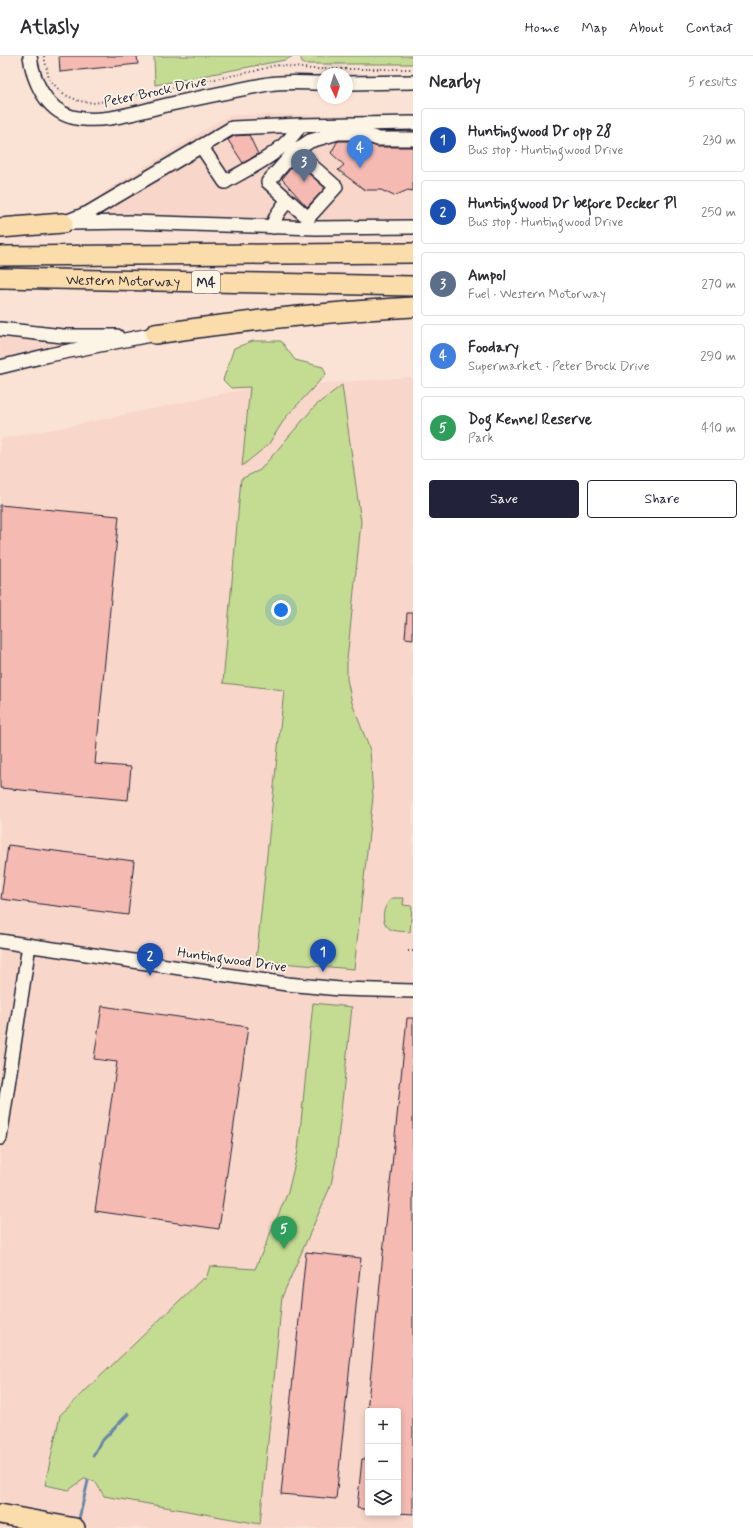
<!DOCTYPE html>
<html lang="en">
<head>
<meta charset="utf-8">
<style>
	:root { --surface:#fff; --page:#f2f2f3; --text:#2b2b33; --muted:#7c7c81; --line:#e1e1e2; --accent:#22223b }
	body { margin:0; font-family:Mynerve,sans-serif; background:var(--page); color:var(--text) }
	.controls { position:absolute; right:12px; bottom:12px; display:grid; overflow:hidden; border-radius:4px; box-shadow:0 2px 6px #0003 }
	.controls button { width:36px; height:36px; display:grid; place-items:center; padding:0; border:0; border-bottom:1px solid var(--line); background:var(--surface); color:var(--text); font:20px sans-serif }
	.compass { position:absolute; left:317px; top:12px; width:36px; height:36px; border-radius:50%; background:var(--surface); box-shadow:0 2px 6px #0003; rotate:176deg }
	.you { position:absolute; left:281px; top:554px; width:14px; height:14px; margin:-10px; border:3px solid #fff; border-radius:50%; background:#1a73e8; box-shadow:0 0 0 6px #1a73e833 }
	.badge { display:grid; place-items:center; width:26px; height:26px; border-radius:50%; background:var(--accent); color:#fff; font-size:13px; font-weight:700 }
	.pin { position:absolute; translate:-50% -33px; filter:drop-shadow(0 1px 2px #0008) }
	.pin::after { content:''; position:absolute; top:21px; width:14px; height:12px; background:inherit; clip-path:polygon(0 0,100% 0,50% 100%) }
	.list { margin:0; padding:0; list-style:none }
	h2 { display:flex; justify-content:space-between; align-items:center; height:52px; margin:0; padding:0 16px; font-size:17px }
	h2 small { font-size:13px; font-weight:400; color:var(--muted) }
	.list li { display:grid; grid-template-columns:26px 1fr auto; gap:12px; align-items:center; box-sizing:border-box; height:64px; margin:0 8px 8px; padding:0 8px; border:1px solid var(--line); border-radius:4px }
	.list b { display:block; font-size:15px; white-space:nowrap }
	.list p { margin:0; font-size:13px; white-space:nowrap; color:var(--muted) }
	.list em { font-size:13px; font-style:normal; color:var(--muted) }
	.actions { display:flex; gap:8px; padding:12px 16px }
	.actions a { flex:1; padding:9px 0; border:1px solid var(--accent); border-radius:4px; text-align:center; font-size:14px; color:var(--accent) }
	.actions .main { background:var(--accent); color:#fff }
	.icon { flex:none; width:22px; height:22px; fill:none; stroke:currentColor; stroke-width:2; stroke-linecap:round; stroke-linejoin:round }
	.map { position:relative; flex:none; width:413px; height:1472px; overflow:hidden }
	header { display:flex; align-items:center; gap:24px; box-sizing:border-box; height:56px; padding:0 20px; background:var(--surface); border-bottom:1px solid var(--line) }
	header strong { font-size:19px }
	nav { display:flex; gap:22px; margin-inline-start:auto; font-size:14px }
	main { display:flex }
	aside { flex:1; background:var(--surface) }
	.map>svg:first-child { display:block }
	.built { fill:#f8d7ca; fill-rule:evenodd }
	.green { fill:#c4dc92; stroke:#737f66 }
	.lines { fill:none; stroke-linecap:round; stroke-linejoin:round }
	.stream { stroke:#6886a9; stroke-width:3 }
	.building { fill:#f5bab1; stroke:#22223b }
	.minor-casing { stroke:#22223b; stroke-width:16 }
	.highway-casing { stroke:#22223b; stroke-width:22 }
	.path { stroke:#22223b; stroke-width:2; stroke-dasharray:1 3; stroke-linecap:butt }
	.minor { stroke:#fcf5e5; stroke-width:13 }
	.highway { stroke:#fbddab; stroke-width:19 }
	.labels { text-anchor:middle; stroke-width:3.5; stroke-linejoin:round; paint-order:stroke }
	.shield { fill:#fcf5e5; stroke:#63616e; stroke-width:1 }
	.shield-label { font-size:13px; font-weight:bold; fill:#22223b }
	.street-label { font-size:14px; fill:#22223b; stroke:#fcf5e5 }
</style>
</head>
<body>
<header>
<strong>Atlasly</strong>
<nav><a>Home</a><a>Map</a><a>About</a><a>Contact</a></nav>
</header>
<main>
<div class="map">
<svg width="413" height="1472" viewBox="0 0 413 1472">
	<rect width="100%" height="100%" fill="#fae3d5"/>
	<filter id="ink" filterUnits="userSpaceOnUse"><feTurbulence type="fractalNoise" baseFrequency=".025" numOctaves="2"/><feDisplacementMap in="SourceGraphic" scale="8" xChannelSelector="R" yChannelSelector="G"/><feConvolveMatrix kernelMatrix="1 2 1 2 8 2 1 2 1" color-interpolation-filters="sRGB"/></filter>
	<g filter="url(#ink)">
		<path class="built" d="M229,59H413V168L63,164L97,145L102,138L109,132Z
			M0,269L74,277L122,276L154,271L157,287L51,305L0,318Z
			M413,321V1472H0V383L80,368L249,332ZM368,1355H398V1457H368Z"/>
		<path class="green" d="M154,0H293L285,4L155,29Z
			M300,0H413V8H303Z
			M253,285H281L295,304L323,311L326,318L286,361L268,389L242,410L250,331L231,332L223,324L234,292Z
			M342,329L361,466L347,604V623L352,647L370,694L373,741L354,913L256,905L284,634L223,627L241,423L260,414L315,350Z
			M393,842H404L403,849L412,850L410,876C404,875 396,876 390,873C379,866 383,848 393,842Z
			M313,947L352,951L336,1103L331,1129L282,1241L260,1468L104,1440L95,1425L84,1423L69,1434L45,1429L60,1359L202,1223H206L210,1210L255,1213L288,1136L298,1095Z"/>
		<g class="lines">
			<path class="stream" d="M93,1400L100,1387L128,1358
				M79,1463L88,1425"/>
		</g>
		<path class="building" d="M59,0H137L138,8L60,16Z
			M249,79L258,98L243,107L228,84L234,80Z
			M339,85H359L378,91H413V135L408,134L394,140L381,134H365L338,114L344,109L331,97L337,86Z
			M296,106L325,132L307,151L282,123Z
			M0,449L119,460L95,708L131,711L128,744L0,732Z
			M407,557H413V583L405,582Z
			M8,789L134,805L128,859L1,843Z
			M102,950L248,971L219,1173L95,1155L117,1006L94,1003Z
			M407,962H413V1458L398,1457V1355H367Z
			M306,1196L361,1202L336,1443L281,1438Z
			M362,1403H368V1454L357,1452Z"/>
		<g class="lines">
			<defs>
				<path id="minor" d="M30,0C33,25 46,54 72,61C102,69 141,55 171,48C203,41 236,34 268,28C286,25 305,27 323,27
					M347,27L413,26
					M201,90L225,126C251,111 285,96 300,69
					M295,95L336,131L308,162L268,126Z
					M295,95L310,85L338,77H360L378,83H413
					M63,167L88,157L232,72L300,69L413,67
					M71,167L130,166L316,172L413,171
					M273,171C274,160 281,153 288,144
					M0,273L63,280H117
					M0,311L49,299L155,278
					M0,885L287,928L340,933L413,935
					M0,1082L29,889"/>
				<g id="highway">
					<path d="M0,172L63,167"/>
					<path d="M0,200L413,197"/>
					<path id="s1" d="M0,222L413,230"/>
					<path d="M155,278C241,265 326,256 413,251"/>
					<path d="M0,1458L75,1472"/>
				</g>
			</defs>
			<use href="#minor" class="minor-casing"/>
			<use href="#highway" class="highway-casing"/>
			<path class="path" d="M44,0L49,23L63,38L79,45L95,47L255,15L276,9L312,13H413
				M408,895H413"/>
			<use href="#minor" class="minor"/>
			<use href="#highway" class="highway"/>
		</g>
	</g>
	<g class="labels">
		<rect class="shield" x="192" y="215" width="28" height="22" rx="3"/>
		<g class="shield-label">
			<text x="206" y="231">M4</text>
		</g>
		<g class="street-label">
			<text transform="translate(155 35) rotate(-12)" y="5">Peter Brock Drive</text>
			<text dy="5" stroke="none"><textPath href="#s1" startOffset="123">Western Motorway</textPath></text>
			<text transform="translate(232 903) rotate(8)" y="5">Huntingwood Drive</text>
		</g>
	</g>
</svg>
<div class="controls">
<button>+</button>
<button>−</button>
<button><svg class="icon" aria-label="layers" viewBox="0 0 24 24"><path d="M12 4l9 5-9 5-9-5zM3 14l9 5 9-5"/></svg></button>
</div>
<svg class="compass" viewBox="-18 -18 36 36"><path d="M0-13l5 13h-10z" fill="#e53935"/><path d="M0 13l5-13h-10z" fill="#7c7c81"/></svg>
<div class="you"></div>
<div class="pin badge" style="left:323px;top:916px;background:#1a4fb4">1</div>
<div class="pin badge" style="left:150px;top:920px;background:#1a4fb4">2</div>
<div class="pin badge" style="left:304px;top:126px;background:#5c6f8a">3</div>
<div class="pin badge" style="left:360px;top:112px;background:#3f7fe0">4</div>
<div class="pin badge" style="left:284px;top:1193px;background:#2e9e5b">5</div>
</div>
<aside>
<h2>Nearby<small>5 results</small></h2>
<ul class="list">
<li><span class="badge" style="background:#1a4fb4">1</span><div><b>Huntingwood Dr opp 28</b><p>Bus stop · Huntingwood Drive</p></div><em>230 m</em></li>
<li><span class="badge" style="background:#1a4fb4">2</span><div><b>Huntingwood Dr before Decker Pl</b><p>Bus stop · Huntingwood Drive</p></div><em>250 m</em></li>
<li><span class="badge" style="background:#5c6f8a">3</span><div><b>Ampol</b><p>Fuel · Western Motorway</p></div><em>270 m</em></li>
<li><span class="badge" style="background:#3f7fe0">4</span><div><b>Foodary</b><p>Supermarket · Peter Brock Drive</p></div><em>290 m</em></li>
<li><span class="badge" style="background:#2e9e5b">5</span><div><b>Dog Kennel Reserve</b><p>Park</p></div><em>410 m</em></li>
</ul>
<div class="actions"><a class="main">Save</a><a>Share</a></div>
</aside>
</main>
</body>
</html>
